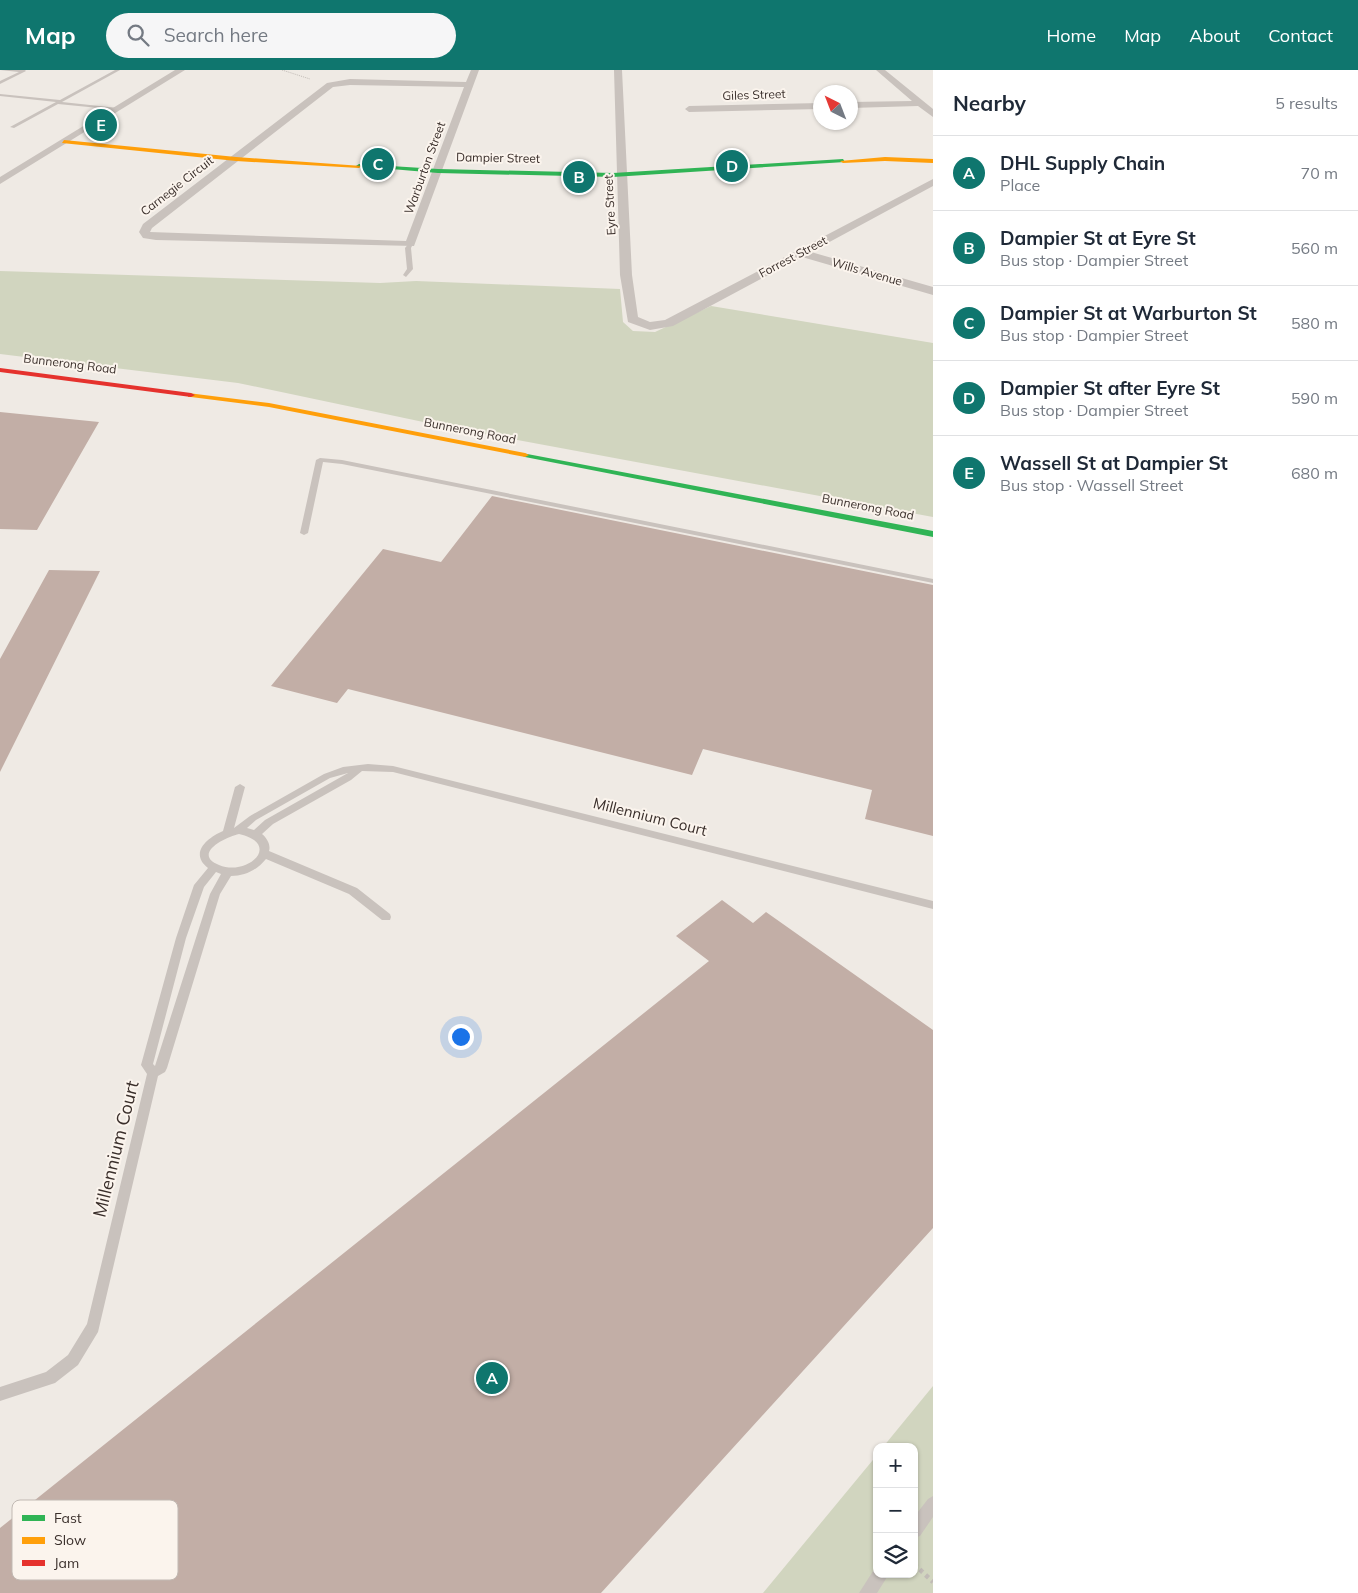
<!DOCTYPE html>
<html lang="en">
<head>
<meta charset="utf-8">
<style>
	:root { --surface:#fff; --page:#f6f6f7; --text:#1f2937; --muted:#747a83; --line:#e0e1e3; --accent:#0f766e }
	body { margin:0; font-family:Mulish,sans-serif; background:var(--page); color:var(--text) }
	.controls { position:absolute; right:15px; bottom:15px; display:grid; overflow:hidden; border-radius:10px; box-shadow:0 1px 4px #0004 }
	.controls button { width:45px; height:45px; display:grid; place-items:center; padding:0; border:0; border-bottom:1px solid var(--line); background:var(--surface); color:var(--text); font:25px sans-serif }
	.compass { position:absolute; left:813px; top:15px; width:45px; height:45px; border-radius:50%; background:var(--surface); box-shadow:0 1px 4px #0004; rotate:318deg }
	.you { position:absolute; left:460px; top:966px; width:18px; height:18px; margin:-12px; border:4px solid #fff; border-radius:50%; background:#1a73e8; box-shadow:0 0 0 8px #1a73e833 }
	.badge { display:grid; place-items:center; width:32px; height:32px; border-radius:50%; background:var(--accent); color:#fff; font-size:16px; font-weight:700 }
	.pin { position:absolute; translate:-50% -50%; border:2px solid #fff; box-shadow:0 1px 5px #0006 }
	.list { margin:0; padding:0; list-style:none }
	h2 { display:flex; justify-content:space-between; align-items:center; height:65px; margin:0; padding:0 20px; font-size:21px }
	h2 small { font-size:16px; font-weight:400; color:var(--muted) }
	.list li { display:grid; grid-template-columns:32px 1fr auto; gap:15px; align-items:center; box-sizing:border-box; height:75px; padding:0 20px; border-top:1px solid var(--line) }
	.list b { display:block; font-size:19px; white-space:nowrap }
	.list p { margin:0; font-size:16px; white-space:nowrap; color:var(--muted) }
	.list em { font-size:16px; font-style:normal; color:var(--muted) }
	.icon { flex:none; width:28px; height:28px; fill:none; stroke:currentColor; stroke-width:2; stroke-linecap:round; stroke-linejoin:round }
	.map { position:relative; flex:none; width:933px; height:1523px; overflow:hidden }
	header { display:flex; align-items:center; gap:30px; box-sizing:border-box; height:70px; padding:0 25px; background:var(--accent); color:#fff }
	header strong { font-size:24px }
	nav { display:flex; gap:28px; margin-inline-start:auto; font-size:18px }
	.search { width:350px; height:45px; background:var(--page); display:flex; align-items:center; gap:12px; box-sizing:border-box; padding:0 18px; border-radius:28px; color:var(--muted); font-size:19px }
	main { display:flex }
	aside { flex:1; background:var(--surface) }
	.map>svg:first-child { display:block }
	.green { fill:#d1d5bf }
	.building { fill:#c2aea6 }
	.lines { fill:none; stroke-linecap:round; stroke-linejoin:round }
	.path-far1 { stroke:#c1bbb6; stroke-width:1; stroke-dasharray:1 1; stroke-linecap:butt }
	.path { stroke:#c1bbb6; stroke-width:4.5; stroke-dasharray:4 4; stroke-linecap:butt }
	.lane { fill:#c9c2bd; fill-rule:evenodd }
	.street { fill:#c9c2bd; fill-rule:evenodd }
	.fast { fill:#30b455; fill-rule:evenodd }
	.slow { fill:#ff9f0a; fill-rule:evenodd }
	.jam { fill:#e5322d; fill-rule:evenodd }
	.labels { text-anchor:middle; stroke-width:4; stroke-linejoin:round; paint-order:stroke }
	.far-street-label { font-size:12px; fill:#3a2f2b; stroke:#fbf4ed }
	.street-label { font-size:15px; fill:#3a2f2b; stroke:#fbf4ed }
	.near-street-label { font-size:18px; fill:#3a2f2b; stroke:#fbf4ed }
	.key { fill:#fbf4ed; stroke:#c1b9b3; stroke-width:1 }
	.key-label { font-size:14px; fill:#3a2f2b }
</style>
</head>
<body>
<header>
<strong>Map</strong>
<div class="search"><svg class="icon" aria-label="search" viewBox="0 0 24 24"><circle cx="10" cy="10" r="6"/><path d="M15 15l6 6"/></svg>Search here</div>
<nav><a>Home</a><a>Map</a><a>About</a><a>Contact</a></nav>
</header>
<main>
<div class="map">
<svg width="933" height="1523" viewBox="0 0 933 1523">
	<rect width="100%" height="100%" fill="#efeae4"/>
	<path class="green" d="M0,201L380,213L416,211L620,219L623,252L633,261L655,262L711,236L933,273V447L447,357L238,313L0,284Z
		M933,1316V1523H763L877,1385V1504H914V1377H883Z"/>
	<path class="building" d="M0,342L99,352L37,460L0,459Z
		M492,426L933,515V766L865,749L872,720L703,679L692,705L348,619L337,633L271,616L383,479L441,492Z
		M49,500L100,501L0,702V589Z
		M722,830L753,853L766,842L933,960V1158L601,1523H0V1458L709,891L676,866Z"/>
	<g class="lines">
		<path class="path-far1" d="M282,0L310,9"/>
		<path class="path" d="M914,1494L933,1512"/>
		<path class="lane" d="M0,0H25L26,1L0,14V11L19,2Z
			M115,0H120L62,32L118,38L119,40L58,34L14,58L10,57L56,32L0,26V24L60,30Z
			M410,172L413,174L411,178L413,199L406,207L403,205L407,199L405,178Z
			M320,388L342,390L933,509V513L342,394L323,392L308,463L304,465L300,463L316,390Z
			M368,694L393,696L933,831V839L393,702L362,701L351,710L273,754L262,764C267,768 271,775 269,781L357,818L390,844L391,847L390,850H382L349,824L266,789C257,800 245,806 231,806L220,824L167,998L165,1002L158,1006L98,1262L78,1295L55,1313L0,1331V1317L46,1302L68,1285L87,1254L147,1004L141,995L176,868L194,815L208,798C189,783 207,768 223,761L235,717L240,714L245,717L234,758L250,746L324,704L343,697ZM348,703L265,750L254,760L247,758L256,750L330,708ZM239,764C283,774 247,807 219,795C192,784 225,767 239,764ZM216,802L221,804L210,824L155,996L153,994L186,868L204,817Z
			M933,1426V1447L920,1466L914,1468V1447L928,1429Z
			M875,1498H877V1504H889L877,1523H859Z"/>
		<path class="street" d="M175,0H185L0,114V107Z
			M471,0H479L414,176L156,170L143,168L139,162L143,154L327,13L350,9L466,12ZM350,15L464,17L406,171L150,162L152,158L333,17Z
			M614,0H622L632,205L638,247L650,252L665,250L933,109V116L811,182L933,217V225L802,187L673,256L650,260L628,252L620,205Z
			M876,0H885L933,39V47L918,36L851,38V32L912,31Z
			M821,33V39L689,42L685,39L689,36Z"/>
		<path class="fast" d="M843,89L845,92L613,107L438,103L356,96L359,94L438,99L613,103Z
			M522,383L933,461V467L525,387L521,385Z"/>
		<path class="slow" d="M64,70L236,87L362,96L359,98L236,91L62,73Z
			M885,87L933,89V93L885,91L843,93L840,91Z
			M188,323L269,333L525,383L529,385L525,387L269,337L191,327H188Z"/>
		<path class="jam" d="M0,298L191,323L195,325L191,327L0,302Z"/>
	</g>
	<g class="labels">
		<g class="far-street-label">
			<text transform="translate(754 25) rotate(-2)" y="4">Giles Street</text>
			<text transform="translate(498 88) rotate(1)" y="4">Dampier Street</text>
			<text transform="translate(425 98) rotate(-70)" y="4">Warburton Street</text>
			<text transform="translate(177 116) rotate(-38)" y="4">Carnegie Circuit</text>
			<text transform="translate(610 135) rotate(-93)" y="4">Eyre Street</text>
			<text transform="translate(793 187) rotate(-28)" y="4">Forrest Street</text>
			<text transform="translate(867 202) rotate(16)" y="4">Wills Avenue</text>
			<text transform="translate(70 294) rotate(7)" y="4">Bunnerong Road</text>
			<text transform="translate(470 361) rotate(11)" y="4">Bunnerong Road</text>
			<text transform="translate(868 437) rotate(11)" y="4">Bunnerong Road</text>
		</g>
		<g class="street-label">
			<text transform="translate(650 747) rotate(14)" y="5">Millennium Court</text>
		</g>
		<g class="near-street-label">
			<text transform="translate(116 1079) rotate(-76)" y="6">Millennium Court</text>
		</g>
	</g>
	<rect x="12" y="1430" width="166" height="80" rx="8" class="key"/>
	<rect x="22" y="1445" width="23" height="6" fill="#30b455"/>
	<rect x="22" y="1467" width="23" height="7" fill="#ff9f0a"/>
	<rect x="22" y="1490" width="23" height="6" fill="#e5322d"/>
	<g class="key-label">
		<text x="54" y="1453">Fast</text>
		<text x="54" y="1475">Slow</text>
		<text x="54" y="1498">Jam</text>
	</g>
</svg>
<div class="controls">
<button>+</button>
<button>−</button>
<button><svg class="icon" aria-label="layers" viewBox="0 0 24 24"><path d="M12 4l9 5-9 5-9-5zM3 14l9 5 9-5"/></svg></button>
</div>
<svg class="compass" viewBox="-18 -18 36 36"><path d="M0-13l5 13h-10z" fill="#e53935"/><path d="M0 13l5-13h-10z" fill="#747a83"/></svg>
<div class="you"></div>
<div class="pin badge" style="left:492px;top:1308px">A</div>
<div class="pin badge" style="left:579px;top:107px">B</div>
<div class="pin badge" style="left:378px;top:94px">C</div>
<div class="pin badge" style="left:732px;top:96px">D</div>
<div class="pin badge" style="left:101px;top:55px">E</div>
</div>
<aside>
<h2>Nearby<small>5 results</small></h2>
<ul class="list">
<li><span class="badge">A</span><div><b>DHL Supply Chain</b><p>Place</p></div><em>70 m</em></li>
<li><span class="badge">B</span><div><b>Dampier St at Eyre St</b><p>Bus stop · Dampier Street</p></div><em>560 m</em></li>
<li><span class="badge">C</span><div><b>Dampier St at Warburton St</b><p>Bus stop · Dampier Street</p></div><em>580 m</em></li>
<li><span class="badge">D</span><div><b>Dampier St after Eyre St</b><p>Bus stop · Dampier Street</p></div><em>590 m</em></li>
<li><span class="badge">E</span><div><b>Wassell St at Dampier St</b><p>Bus stop · Wassell Street</p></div><em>680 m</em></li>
</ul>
</aside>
</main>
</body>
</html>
